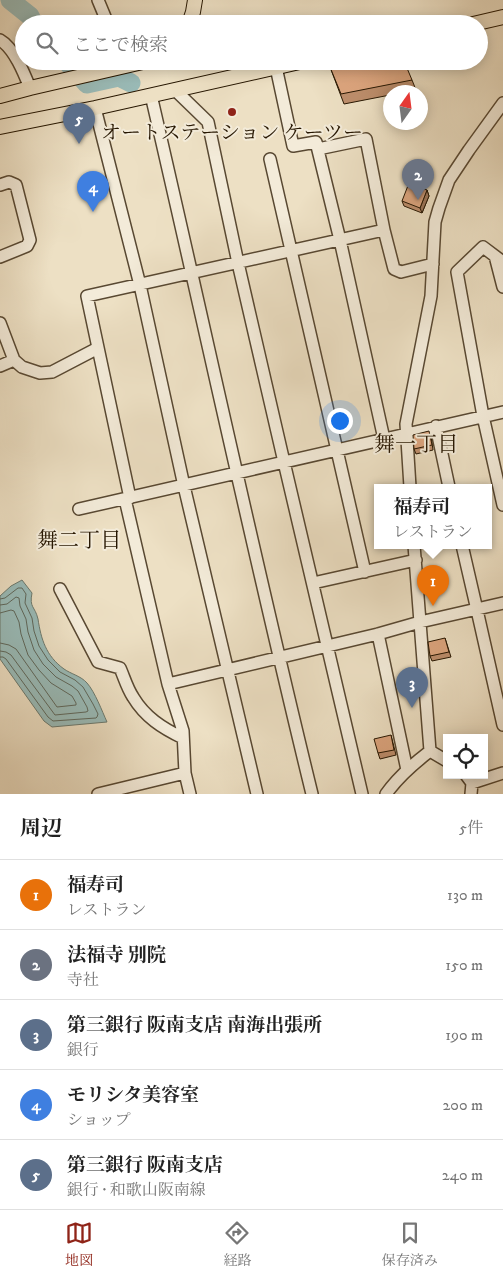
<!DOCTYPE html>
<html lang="ja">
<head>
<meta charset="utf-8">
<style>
	:root { --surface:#fff; --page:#f6f6f6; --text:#222; --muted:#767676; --line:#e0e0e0; --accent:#8f2418 }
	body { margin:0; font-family:"IM FELL DW Pica","Noto Serif JP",serif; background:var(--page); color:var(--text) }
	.controls { position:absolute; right:15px; bottom:15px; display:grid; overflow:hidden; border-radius:0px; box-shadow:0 2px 12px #0003 }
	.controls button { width:45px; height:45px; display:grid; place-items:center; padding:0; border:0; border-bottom:1px solid var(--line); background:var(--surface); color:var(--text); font:25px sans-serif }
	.compass { position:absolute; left:383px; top:85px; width:45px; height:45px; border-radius:50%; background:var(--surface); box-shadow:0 2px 12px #0003; rotate:14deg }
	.you { position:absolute; left:339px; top:420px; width:18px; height:18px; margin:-12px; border:4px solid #fff; border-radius:50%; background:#1a73e8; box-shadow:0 0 0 8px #1a73e833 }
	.badge { display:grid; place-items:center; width:32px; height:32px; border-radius:50%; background:var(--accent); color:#fff; font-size:16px; font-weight:700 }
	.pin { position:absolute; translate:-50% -41px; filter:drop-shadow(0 1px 2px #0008) }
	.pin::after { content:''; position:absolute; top:26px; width:18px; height:15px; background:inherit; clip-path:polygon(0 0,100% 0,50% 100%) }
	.popup { position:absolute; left:374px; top:484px; width:118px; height:65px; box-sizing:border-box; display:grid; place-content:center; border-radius:0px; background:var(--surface); filter:drop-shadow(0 1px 4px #0005); font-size:16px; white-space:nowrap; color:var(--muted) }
	.popup b { font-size:19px; color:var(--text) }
	.popup::after { content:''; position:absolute; left:50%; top:100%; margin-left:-10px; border:10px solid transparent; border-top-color:var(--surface) }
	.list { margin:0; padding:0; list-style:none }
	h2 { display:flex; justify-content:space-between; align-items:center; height:65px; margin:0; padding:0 20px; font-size:21px }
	h2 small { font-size:16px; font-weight:400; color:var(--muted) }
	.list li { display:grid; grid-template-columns:32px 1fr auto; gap:15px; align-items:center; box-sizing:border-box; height:70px; padding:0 20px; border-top:1px solid var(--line) }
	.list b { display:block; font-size:19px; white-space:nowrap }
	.list p { margin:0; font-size:16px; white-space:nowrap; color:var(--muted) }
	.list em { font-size:16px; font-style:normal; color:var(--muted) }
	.icon { flex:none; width:28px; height:28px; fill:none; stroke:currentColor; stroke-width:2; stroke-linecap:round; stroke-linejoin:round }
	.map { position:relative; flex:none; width:503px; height:794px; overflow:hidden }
	.search { position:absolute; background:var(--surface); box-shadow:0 2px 12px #0003; left:15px; right:15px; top:15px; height:55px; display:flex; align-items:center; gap:12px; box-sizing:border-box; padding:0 18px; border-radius:28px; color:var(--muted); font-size:19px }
	.sheet { height:415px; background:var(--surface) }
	nav { display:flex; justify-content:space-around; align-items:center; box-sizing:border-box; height:70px; border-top:1px solid var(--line); background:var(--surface); font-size:14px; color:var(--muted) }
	nav a { display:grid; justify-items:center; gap:2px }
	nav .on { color:var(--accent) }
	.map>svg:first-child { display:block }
	.water { fill:#9abcb9; stroke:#6c7a6f }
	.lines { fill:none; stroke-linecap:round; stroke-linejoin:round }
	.shore { stroke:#60695d; stroke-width:1 }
	.river { stroke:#9abcb9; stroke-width:19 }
	.minor-casing { stroke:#584832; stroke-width:14 }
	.major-casing { stroke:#261601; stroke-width:16 }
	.minor { stroke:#f3ebd9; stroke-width:11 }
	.major { stroke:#ede0c4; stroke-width:14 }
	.wall { fill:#bd8e6c; stroke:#261601 }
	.shaded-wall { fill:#9a7458; stroke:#261601 }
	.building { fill:#dca57e; stroke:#261601 }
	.poi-dot { fill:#8f2418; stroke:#f3ebd9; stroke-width:2 }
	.labels { text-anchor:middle; stroke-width:4; stroke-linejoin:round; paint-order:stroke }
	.poi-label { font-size:20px; fill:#261601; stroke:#f3ebd9 }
	.neighbourhood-label { font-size:21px; fill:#261601; stroke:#f3ebd9 }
</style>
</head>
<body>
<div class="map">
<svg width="503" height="794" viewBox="0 0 503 794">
	<rect width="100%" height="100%" fill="#ede0c4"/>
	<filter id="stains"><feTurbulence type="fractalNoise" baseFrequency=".004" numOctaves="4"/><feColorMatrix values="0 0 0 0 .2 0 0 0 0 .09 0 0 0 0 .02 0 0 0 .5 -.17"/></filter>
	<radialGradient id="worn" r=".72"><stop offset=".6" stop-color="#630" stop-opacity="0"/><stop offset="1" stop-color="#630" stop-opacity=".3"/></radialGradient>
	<path class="water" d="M22,580L32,593C29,608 35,606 38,619C41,639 46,656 64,669C71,674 81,676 87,683C95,692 102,711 107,722L52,727L44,721L0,659V596L11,586Z"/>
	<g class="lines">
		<path class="shore" d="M0,599L5,598L18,588H22L26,594L25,603L32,618L34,631L39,646L48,660L60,672L75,680L83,687L93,704L98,714L97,717L96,718L53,721L48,717L6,659L3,657H0
			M0,605L7,604L16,597L19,598L20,606L26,619L28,632L34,650L43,664L56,677L72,686L78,691L87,707L88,711L86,712L55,715L11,655L6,652L0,651
			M0,613L11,610L14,611L19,622L21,634L28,655L39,670L51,683L72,696L76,703V705L57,707L16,649L9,645L0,643"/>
		<path class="river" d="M10,0L30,16L34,24
			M66,61L87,84L119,77L131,83"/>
		<defs>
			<path id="minor" d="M98,0L108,24
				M0,40C14,48 24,73 30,88
				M276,67L293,146L316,142L340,240L384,439
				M175,90L208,122L238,263L284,462L362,794
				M151,95C205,328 255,562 312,794
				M95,108L140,285L184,486L257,794
				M318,149L366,139L384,230
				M270,159L365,572
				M0,185L9,182L16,185L30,240L27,246L0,257
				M495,256L503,287
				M503,262L483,247L457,272L483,416L503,505
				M0,323L14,360L22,367L40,373L52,372L98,348
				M0,366L14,360
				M436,426L449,487
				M410,487L406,424L431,296L435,222L439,208L449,180L469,150L503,103
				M130,498L87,296L384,230L394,269L401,272L433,264
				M125,499L168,684L183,731L185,773L190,794
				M79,509L503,412
				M414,545L430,751
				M462,545L477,610L503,725
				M313,583L416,560
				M60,589L98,662L120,668C124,677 127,688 133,697C145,717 162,728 183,738
				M378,634L407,770
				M168,684L378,634L420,622L503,603
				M430,751L447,761
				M466,775L472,783L471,794
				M472,783L503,773
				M98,794L185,773
				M386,794C398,777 413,764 430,751"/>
			<path id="major" d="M189,24L193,12L195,0
				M473,24L503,17
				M0,96L30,88L147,61
				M0,127L95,108L304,61"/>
		</defs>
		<use href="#minor" class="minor-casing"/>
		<use href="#major" class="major-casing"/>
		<use href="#minor" class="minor"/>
		<use href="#major" class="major"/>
	</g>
	<path class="wall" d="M330,67L412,80L416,90L403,92H390V95L344,104Z
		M427,190L429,196L422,213L404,206L402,201Z
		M431,436L433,450L416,454L414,449Z
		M445,638L451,657L432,661L430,656Z
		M391,735L396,755L380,759L378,753Z"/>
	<path class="shaded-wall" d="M427,190L429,196L422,213L420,208Z"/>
	<path class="building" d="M357,61H404L412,80L341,94L330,67Z
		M409,183L427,190L420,208L402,201Z
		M429,431L432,445L414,449L413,435Z
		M445,638L449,652L430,656L428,642Z
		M391,735L394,750L378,753L374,739Z"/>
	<circle class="poi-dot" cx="232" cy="112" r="5"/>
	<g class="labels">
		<g class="poi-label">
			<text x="232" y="139">オートステーション ケーツー</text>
		</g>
		<g class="neighbourhood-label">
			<text x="416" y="451">舞一丁目</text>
			<text x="79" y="547">舞二丁目</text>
		</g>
	</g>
	<rect width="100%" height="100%" filter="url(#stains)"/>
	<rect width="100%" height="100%" fill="url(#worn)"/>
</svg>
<div class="controls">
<button><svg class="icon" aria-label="locate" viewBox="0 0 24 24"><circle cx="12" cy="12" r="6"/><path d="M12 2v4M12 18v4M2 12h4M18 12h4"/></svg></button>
</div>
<svg class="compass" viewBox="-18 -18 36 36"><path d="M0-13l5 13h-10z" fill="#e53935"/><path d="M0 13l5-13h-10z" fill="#767676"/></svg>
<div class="you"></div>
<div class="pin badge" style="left:433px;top:606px;background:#e8710a">1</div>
<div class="popup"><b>福寿司</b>レストラン</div>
<div class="pin badge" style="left:418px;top:200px;background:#6b7280">2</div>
<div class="pin badge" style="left:412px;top:708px;background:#5c6f8a">3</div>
<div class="pin badge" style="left:93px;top:212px;background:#3f7fe0">4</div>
<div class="pin badge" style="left:79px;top:144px;background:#5c6f8a">5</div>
<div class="search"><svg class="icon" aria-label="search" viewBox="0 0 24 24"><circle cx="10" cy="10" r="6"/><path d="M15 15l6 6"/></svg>ここで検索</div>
</div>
<section class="sheet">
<h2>周辺<small>5件</small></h2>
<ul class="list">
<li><span class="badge" style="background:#e8710a">1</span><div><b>福寿司</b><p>レストラン</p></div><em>130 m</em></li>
<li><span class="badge" style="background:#6b7280">2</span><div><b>法福寺 別院</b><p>寺社</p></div><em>150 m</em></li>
<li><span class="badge" style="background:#5c6f8a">3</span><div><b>第三銀行 阪南支店 南海出張所</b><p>銀行</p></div><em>190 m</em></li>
<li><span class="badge" style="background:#3f7fe0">4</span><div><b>モリシタ美容室</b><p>ショップ</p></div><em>200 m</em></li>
<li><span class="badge" style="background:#5c6f8a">5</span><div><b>第三銀行 阪南支店</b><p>銀行 · 和歌山阪南線</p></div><em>240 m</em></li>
</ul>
</section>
<nav>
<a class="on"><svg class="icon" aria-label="map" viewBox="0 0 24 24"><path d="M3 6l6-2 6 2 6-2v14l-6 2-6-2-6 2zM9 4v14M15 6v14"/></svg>地図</a>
<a><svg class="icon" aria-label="directions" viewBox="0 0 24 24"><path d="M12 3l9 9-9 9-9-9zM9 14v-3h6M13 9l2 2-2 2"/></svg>経路</a>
<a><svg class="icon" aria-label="saved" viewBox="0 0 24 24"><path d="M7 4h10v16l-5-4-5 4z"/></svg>保存済み</a>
</nav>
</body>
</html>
